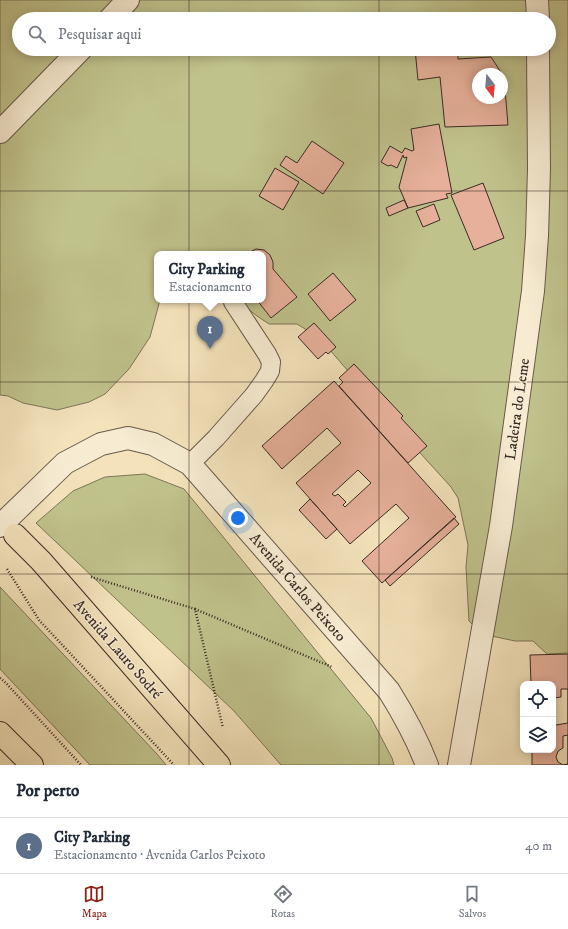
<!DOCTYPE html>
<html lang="pt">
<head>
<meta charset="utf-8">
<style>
	:root { --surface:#fff; --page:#f2f2f3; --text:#1f2937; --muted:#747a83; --line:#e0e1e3; --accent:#8f2418 }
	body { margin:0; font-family:"IM FELL DW Pica",serif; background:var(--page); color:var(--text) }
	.controls { position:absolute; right:12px; bottom:12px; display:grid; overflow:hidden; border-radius:8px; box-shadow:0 2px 10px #0003 }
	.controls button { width:36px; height:36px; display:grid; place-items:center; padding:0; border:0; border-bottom:1px solid var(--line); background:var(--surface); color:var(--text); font:20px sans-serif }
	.compass { position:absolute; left:472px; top:68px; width:36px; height:36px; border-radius:50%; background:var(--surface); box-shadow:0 2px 10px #0003; rotate:164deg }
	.you { position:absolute; left:238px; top:518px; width:14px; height:14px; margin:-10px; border:3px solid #fff; border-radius:50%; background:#1a73e8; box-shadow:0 0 0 6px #1a73e833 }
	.badge { display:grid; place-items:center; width:26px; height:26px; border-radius:50%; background:var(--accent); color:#fff; font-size:13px; font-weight:700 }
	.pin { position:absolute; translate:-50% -33px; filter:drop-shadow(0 1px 2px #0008) }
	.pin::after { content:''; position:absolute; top:21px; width:14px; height:12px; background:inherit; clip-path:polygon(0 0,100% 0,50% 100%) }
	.popup { position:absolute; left:154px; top:251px; width:112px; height:52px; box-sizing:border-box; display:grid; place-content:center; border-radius:8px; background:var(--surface); filter:drop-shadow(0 1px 3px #0005); font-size:13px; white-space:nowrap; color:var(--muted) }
	.popup b { font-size:15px; color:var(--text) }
	.popup::after { content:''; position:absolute; left:50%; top:100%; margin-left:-8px; border:8px solid transparent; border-top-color:var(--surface) }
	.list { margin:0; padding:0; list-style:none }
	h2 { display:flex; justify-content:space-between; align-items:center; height:52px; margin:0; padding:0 16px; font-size:17px }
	h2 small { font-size:13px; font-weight:400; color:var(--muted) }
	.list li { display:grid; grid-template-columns:26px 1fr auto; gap:12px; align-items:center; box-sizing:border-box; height:56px; padding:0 16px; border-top:1px solid var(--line) }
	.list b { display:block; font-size:15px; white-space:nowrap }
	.list p { margin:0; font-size:13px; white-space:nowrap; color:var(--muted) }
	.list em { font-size:13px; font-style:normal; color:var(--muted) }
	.icon { flex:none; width:22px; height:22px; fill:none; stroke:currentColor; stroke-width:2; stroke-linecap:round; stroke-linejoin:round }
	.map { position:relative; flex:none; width:568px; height:765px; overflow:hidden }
	.search { position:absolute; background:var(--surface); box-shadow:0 2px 10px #0003; left:12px; right:12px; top:12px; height:44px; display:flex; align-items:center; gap:10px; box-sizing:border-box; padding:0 14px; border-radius:22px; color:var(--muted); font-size:15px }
	.sheet { height:108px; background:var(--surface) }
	nav { display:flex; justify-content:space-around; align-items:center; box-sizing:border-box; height:56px; border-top:1px solid var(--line); background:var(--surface); font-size:11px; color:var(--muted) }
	nav a { display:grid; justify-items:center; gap:2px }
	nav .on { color:var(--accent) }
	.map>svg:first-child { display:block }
	.green { fill:#c0c28c; stroke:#7d7658; fill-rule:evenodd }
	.building { fill:#e6b09a; stroke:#3a2b24; fill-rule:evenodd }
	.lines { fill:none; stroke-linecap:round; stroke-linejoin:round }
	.service-casing { stroke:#68594a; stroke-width:20 }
	.minor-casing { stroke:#68594a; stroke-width:24 }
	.trunk-casing { stroke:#3a2b24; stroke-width:24 }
	.path { stroke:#3a2b24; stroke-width:2.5; stroke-dasharray:1 2; stroke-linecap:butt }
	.service { stroke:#f7ecd2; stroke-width:18 }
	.minor { stroke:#f7ecd2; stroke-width:22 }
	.trunk { stroke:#f3e2ba; stroke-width:22 }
	.grid { fill:none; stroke:#3a2b24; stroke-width:1; stroke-opacity:0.55 }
	.labels { text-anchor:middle; stroke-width:3; stroke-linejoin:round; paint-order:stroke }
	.street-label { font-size:15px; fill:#3a2b24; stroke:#f7ecd2 }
</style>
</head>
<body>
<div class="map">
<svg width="568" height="765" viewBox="0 0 568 765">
	<rect width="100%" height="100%" fill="#f3e2ba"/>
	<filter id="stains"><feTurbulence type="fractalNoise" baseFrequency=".005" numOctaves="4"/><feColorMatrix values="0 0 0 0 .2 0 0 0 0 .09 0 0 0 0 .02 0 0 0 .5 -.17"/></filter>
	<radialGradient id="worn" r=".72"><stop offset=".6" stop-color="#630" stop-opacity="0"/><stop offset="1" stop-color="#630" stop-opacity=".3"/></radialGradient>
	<path class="green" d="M0,0H568V653L547,654L533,641H515L482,634L469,621L466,567L468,545L458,498L451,487L401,432L329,349L310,332L297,324H269L257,316L237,300H263V254H157V300H160L150,337L129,369L105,394L89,402L57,410L23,403L8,396L0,395ZM19,19H549V49H19ZM478,74H502V98H478Z
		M145,474L184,489L371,718L392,758L394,765H281L234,711L36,523L73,491L105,477Z
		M0,587L157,754L166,765H90L0,669Z"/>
	<path class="building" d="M415,49H458V59L491,57L502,74H478V98H502V75L504,77L508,125L445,127L440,77L418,80Z
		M439,124L452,193L446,194L448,198L408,208L399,187L407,157L404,158L403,155L397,168L391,165L388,166L381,162L390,146L402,153L405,148L412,151L414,150L411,129Z
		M312,141L344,163L323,194L280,165L286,156L297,163Z
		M275,168L299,182L283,210L259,196Z
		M483,183L504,238L474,250L451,195Z
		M404,200L408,208L389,216L386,208Z
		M434,204L440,220L423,227L416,211Z
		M256,249L264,250L270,255L273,262V269L297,297L271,318L257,300H263V254H246Z
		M333,273L356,300L330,321L308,294Z
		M314,323L336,347L328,354L326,352L318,359L298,337Z
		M354,364L403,416L401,418L427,446L408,463L339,386L343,382L339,378Z
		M334,381L456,517L382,583L362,561L409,518L396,504L350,544L296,483L341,443L327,428L282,469L262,446ZM358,470L371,483L345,507L343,505L346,502L338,494L335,496L332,494Z
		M310,499L337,529L326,539L299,510Z
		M454,518L459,524L390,586L385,580Z
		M568,654V765H532V750H553V684H531L530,655Z
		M561,689H568V723L556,725H553L554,698L561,697Z
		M568,735V764L563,765L558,762L556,757L558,751L563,748V736Z"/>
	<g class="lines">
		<defs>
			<path id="service" d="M190,464L216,438L254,395L264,381L270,371L271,362L267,354L233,302"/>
			<path id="minor" d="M537,0L538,19
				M110,19L128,0
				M0,132L81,49
				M0,526L65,463L101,444L128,438L153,444L190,464L389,691C404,715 417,739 427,765
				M459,765L501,526L533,291L537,236L539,169L538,49"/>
			<path id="trunk" d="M15,535L41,561L219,765
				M0,733L32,765"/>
		</defs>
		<use href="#service" class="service-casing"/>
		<use href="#minor" class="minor-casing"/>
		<use href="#trunk" class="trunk-casing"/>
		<path class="path" d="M7,569L39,620L174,765
			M91,577L195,609L223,728
			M195,609L332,667
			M0,678L6,683L81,765"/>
		<use href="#service" class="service"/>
		<use href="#minor" class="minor"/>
		<use href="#trunk" class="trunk"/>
	</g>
	<path class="grid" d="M189,0V19M379,0V19M189,49V765M379,49V765M0,191H568M0,382H568M0,574H568"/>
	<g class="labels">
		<g class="street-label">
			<text transform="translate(517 409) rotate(-82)" y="5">Ladeira do Leme</text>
			<text transform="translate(298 587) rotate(49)" y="5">Avenida Carlos Peixoto</text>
			<text transform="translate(118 649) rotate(49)" y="5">Avenida Lauro Sodré</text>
		</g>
	</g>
	<rect width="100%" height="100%" filter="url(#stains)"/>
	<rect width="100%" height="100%" fill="url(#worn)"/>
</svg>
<div class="controls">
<button><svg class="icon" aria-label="locate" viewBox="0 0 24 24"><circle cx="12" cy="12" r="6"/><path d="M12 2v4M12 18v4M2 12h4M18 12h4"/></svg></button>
<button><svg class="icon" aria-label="layers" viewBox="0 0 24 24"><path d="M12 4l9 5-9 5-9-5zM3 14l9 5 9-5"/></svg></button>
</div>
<svg class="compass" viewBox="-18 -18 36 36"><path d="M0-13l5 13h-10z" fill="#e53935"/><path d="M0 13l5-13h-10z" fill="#747a83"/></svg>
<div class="you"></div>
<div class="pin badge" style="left:210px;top:349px;background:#5c6f8a">1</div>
<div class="popup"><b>City Parking</b>Estacionamento</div>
<div class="search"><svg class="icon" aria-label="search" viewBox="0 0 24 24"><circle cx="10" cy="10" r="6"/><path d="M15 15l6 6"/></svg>Pesquisar aqui</div>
</div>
<section class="sheet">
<h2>Por perto<small></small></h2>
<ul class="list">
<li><span class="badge" style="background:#5c6f8a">1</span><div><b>City Parking</b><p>Estacionamento · Avenida Carlos Peixoto</p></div><em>40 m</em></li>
</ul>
</section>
<nav>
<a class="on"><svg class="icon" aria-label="map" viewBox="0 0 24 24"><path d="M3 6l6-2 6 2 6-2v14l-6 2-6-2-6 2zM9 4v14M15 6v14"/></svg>Mapa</a>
<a><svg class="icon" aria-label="directions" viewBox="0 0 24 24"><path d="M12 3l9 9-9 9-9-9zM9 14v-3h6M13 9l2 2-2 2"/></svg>Rotas</a>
<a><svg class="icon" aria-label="saved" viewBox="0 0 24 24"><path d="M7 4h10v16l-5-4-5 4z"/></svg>Salvos</a>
</nav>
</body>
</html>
